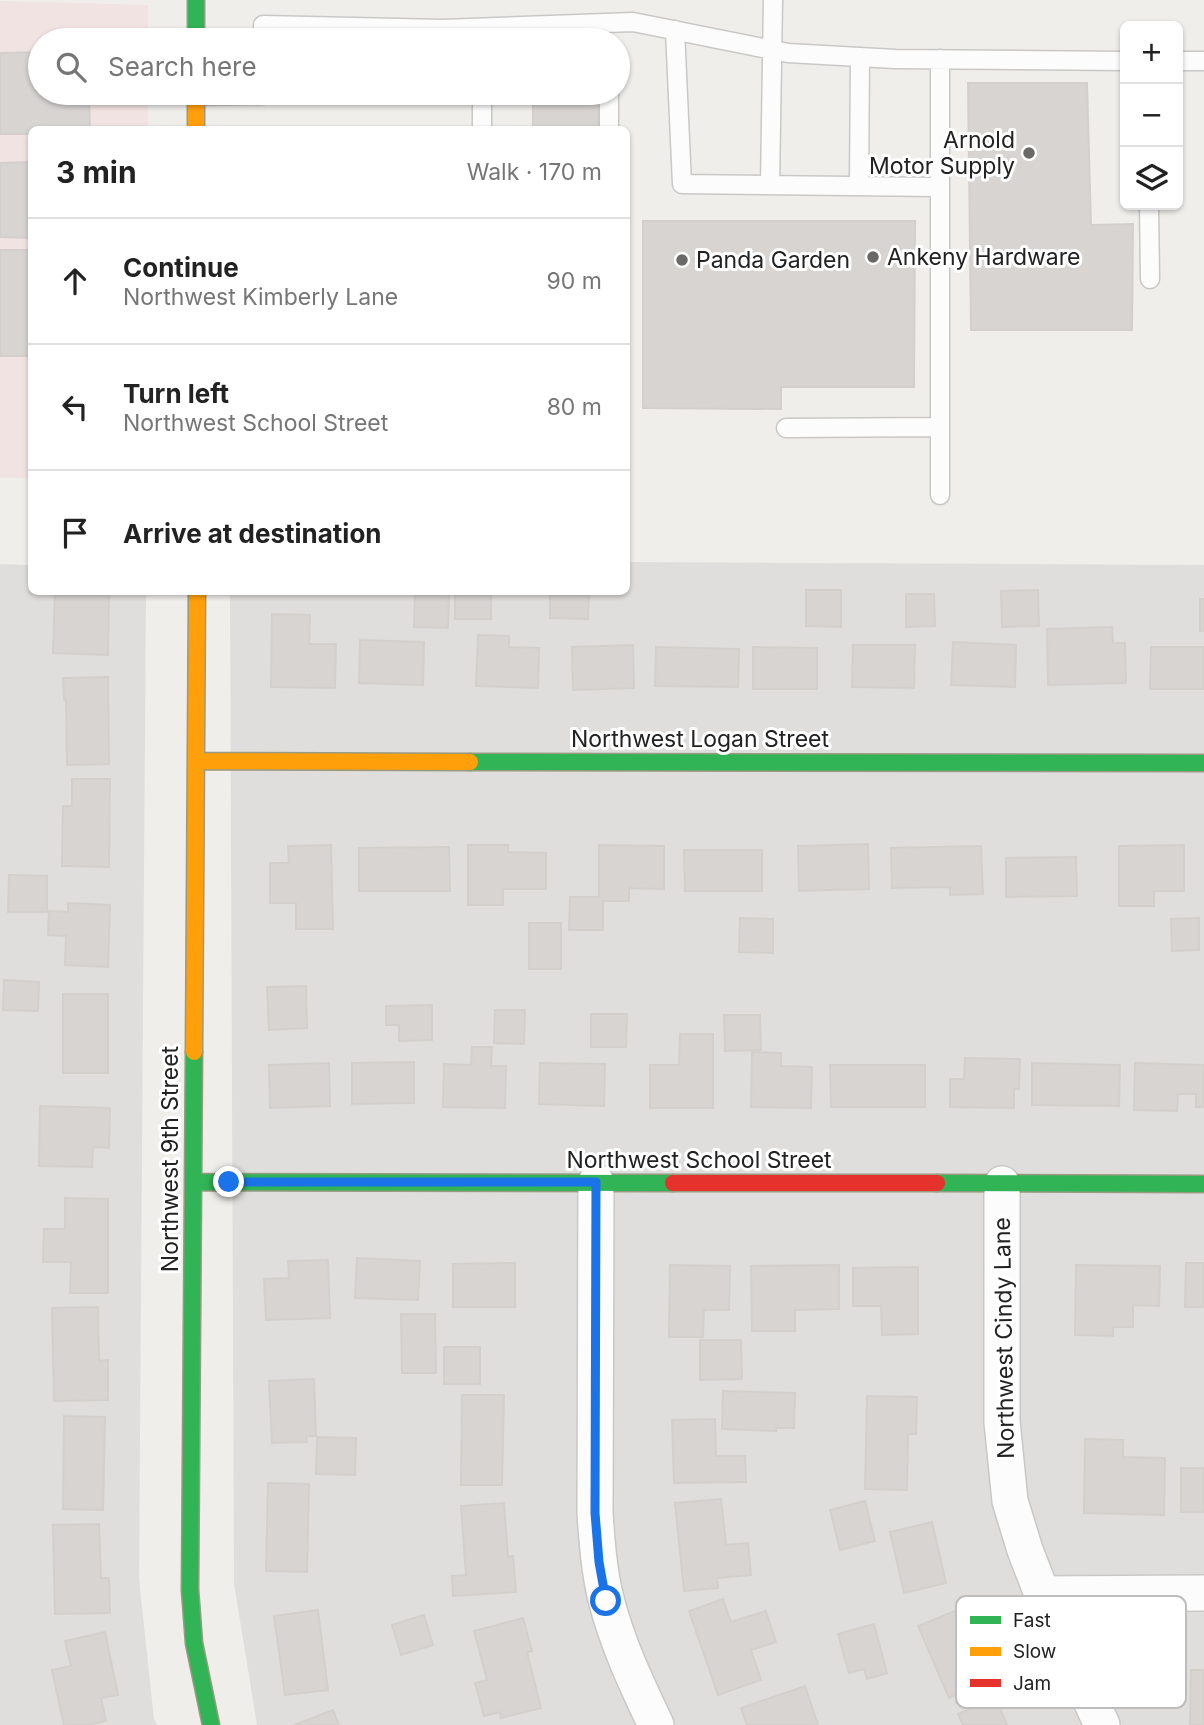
<!DOCTYPE html>
<html lang="en">
<head>
<meta charset="utf-8">
<style>
	:root { --surface:#fff; --page:#f6f6f6; --text:#222; --muted:#767676; --line:#e0e0e0 }
	body { margin:0; font-family:Inter,sans-serif; background:var(--page); color:var(--text) }
	.controls { position:absolute; right:21px; top:21px; display:grid; overflow:hidden; border-radius:10px; box-shadow:0 2px 5px #0004 }
	.controls button { width:63px; height:63px; display:grid; place-items:center; padding:0; border:0; border-bottom:2px solid var(--line); background:var(--surface); color:var(--text); font:35px sans-serif }
	.stop { position:absolute; width:21px; height:21px; margin:-16px; border:5px solid #1a73e8; border-radius:50%; background:#fff }
	.stop.end { background:#1a73e8; border-color:#fff; box-shadow:0 2px 7px #0008 }
	.list { margin:0; padding:0; list-style:none }
	h2 { display:flex; justify-content:space-between; align-items:center; height:91px; margin:0; padding:0 28px; font-size:30px }
	h2 small { font-size:23px; font-weight:400; color:var(--muted) }
	.list li { display:grid; grid-template-columns:46px 1fr auto; gap:21px; align-items:center; box-sizing:border-box; height:126px; padding:0 28px; border-top:2px solid var(--line) }
	.list b { display:block; font-size:26px; white-space:nowrap }
	.list p { margin:0; font-size:23px; white-space:nowrap; color:var(--muted) }
	.list em { font-size:23px; font-style:normal; color:var(--muted) }
	.icon { flex:none; width:38px; height:38px; fill:none; stroke:currentColor; stroke-width:2; stroke-linecap:round; stroke-linejoin:round }
	.map { position:relative; flex:none; width:1204px; height:1725px; overflow:hidden }
	.search { position:absolute; background:var(--surface); box-shadow:0 2px 5px #0004; left:28px; top:28px; width:602px; height:77px; display:flex; align-items:center; gap:18px; box-sizing:border-box; padding:0 24px; border-radius:38px; color:var(--muted); font-size:26px }
	.panel { position:absolute; background:var(--surface); box-shadow:0 2px 5px #0004; left:28px; top:126px; width:602px; height:469px; border-radius:10px }
	.map>svg:first-child { display:block }
	.residential { fill:#dfdedc }
	.commercial { fill:#f1e3e1 }
	.building { fill:#d7d4d2; stroke:#d3d0cc; stroke-width:2 }
	.lines { fill:none; stroke-linecap:round; stroke-linejoin:round }
	.lane-casing { stroke:#c9c8c7; stroke-width:21 }
	.street-casing { stroke:#c9c8c7; stroke-width:38 }
	.fast-casing { stroke:#999a82; stroke-width:19 }
	.slow-casing { stroke:#999a82; stroke-width:19 }
	.jam-casing { stroke:#999a82; stroke-width:19 }
	.lane { stroke:#fdfcfc; stroke-width:18 }
	.street { stroke:#fdfcfc; stroke-width:35 }
	.fast { stroke:#30b455; stroke-width:16 }
	.slow { stroke:#ff9f0a; stroke-width:16 }
	.jam { stroke:#e5322d; stroke-width:16 }
	.route { stroke:#1a73e8; stroke-width:9 }
	.poi-dot { fill:#6a6968; stroke:#fff; stroke-width:2.5 }
	.labels { text-anchor:middle; stroke-width:6; stroke-linejoin:round; paint-order:stroke }
	.poi-label { font-size:23px; fill:#222; stroke:#fff; text-anchor:start }
	.street-label { font-size:23px; fill:#222; stroke:#fff }
	.key { fill:#fff; stroke:#bdbdbd; stroke-width:2 }
	.key-label { font-size:19px; fill:#222 }
</style>
</head>
<body>
<div class="map">
<svg width="1204" height="1725" viewBox="0 0 1204 1725">
	<rect width="100%" height="100%" fill="#f0eeeb"/>
	<path class="residential" d="M627,562L1204,565V1725H257L234,1584L230,592H626Z
		M0,564L31,565L32,592H146L139,1579L154,1719L157,1725H0Z"/>
	<path class="commercial" d="M0,1L148,5V40H40V93H148V129L32,130L31,478H0Z"/>
	<path class="building" d="M40,52V93H89L90,130H32V134H0V53Z
		M968,83H1087L1091,225L1133,224L1132,330H971Z
		M533,93H598V130H533Z
		M304,128H385V130Z
		M32,162V238L0,237V163Z
		M643,221H915L914,387H781V409L643,408Z
		M0,250H32V356H0Z
		M806,590H841V627L806,626Z
		M1038,590L1039,626L1002,627L1001,591Z
		M55,592H109L108,655L53,653Z
		M415,592L449,593L448,628L414,627Z
		M455,592H491V619H455Z
		M550,592H589L588,619L550,618Z
		M906,594H934L935,626L906,627Z
		M1200,599H1204V631H1200Z
		M272,614L310,615L309,644H336L335,688L271,687Z
		M1112,627L1113,643H1125L1126,683L1048,685L1047,629Z
		M478,635L509,636V647L539,648L538,688L476,686Z
		M360,640L424,642L423,685L359,683Z
		M953,642L1016,645L1015,687L951,685Z
		M633,645L634,688L573,690L572,647Z
		M853,645H915L914,688L852,687Z
		M656,647L739,649L738,687L655,686Z
		M753,647L817,648V689H753Z
		M1151,647H1204V689H1150Z
		M108,677L109,764L67,765L66,700H64L63,678Z
		M72,779H110L109,867L62,866L63,806H72Z
		M868,844L869,889L799,891L798,846Z
		M331,845L333,929H296V903H270V863H289L288,846Z
		M468,845H508V852L546,853V889H503V905H468Z
		M599,845L664,846V889L629,888V901H603V930H569L570,897H599Z
		M1184,845V891H1154V906H1119V846Z
		M981,846L983,894L950,895V887L892,888L891,848Z
		M449,847L450,891H359V848Z
		M684,850H762V891H685Z
		M1076,857L1077,896L1006,897V858Z
		M9,875L47,876V912H8Z
		M68,903L110,905L108,967L65,965L66,936L48,935L49,911L68,912Z
		M740,918L773,919V953L739,952Z
		M1199,918V950L1172,951L1171,919Z
		M529,923H561V969H529Z
		M4,980L39,982L38,1011L3,1010Z
		M306,986L307,1028L269,1030L267,987Z
		M63,994H108V1073H63Z
		M432,1005V1040L399,1041V1025H386V1006Z
		M495,1010H525L524,1044L494,1043Z
		M591,1014H627L626,1047H591Z
		M724,1015H760L761,1050L725,1051Z
		M680,1034H713V1108H650V1065H679Z
		M472,1047H492L491,1066H506L505,1108L443,1107L444,1064L471,1065Z
		M752,1052L781,1053V1066L812,1067L811,1108L751,1107Z
		M965,1058L1020,1059L1019,1089H1014V1108L950,1107V1079H964Z
		M414,1062V1103L352,1104V1063Z
		M329,1063L330,1106L270,1108L269,1065Z
		M540,1063L605,1064L604,1106L539,1104Z
		M1032,1063L1120,1065L1119,1106L1032,1105Z
		M1135,1063L1204,1065V1107H1196V1094H1178L1177,1111L1134,1110Z
		M830,1065H925V1107H831Z
		M40,1106L110,1108L109,1148L93,1147L92,1167L39,1166Z
		M65,1198L108,1199V1293H70L71,1262H43L44,1229H65Z
		M357,1258L420,1261L418,1300L355,1298Z
		M328,1260L330,1318L266,1320L264,1279L289,1278L288,1261Z
		M515,1263V1307H453V1264Z
		M1186,1263H1204V1307H1185Z
		M670,1265L730,1266L729,1310H704L703,1337H669Z
		M839,1265V1309L795,1310V1331H752L751,1266Z
		M1076,1265L1160,1266L1159,1306L1133,1305V1327H1113V1336L1075,1335Z
		M918,1267V1334L882,1335L881,1306H853V1268Z
		M98,1307L99,1361L108,1360V1400L54,1401L52,1308Z
		M401,1314H435L436,1373H402Z
		M700,1340H741L742,1379L700,1380Z
		M444,1347H480V1384H444Z
		M314,1379L316,1436H306L307,1442L272,1443L269,1381Z
		M723,1391L795,1393L794,1428H776V1431L722,1429Z
		M462,1395H504L502,1485H461Z
		M867,1396L917,1397L916,1434H908L907,1490L865,1489Z
		M64,1416L105,1417L103,1510L63,1509Z
		M715,1419L716,1456H745L746,1482L674,1483L672,1420Z
		M317,1437L356,1438L355,1475L316,1474Z
		M1085,1439L1123,1440V1457L1165,1458L1164,1515L1084,1513Z
		M1181,1468H1204V1512H1181Z
		M268,1483L309,1484L307,1572L266,1571Z
		M721,1499L726,1545L748,1543L751,1575L717,1578L718,1588L684,1591L675,1503Z
		M865,1501L875,1541L840,1550L830,1510Z
		M504,1503L508,1557L513,1556L516,1592L453,1596L452,1576L466,1575L461,1506Z
		M932,1522L946,1583L904,1593L890,1532Z
		M99,1524L101,1578H109L110,1613L55,1614L53,1525Z
		M723,1599L731,1622L766,1611L776,1642L751,1650L761,1680L718,1695L689,1611Z
		M318,1610L328,1690L285,1695L274,1616Z
		M957,1610L987,1682L949,1698L918,1626Z
		M424,1615L433,1645L401,1655L392,1625Z
		M523,1618L532,1651L527,1652L541,1708L501,1718L500,1712L484,1716L475,1683L487,1680L474,1631Z
		M874,1624L887,1673L867,1679L864,1669L849,1673L838,1634Z
		M105,1632L118,1695L101,1698L106,1721L87,1725H64L52,1670L71,1666L65,1641Z
		M1191,1670H1204V1725H1190Z
		M805,1686L818,1725H747L741,1708Z
		M996,1698L1007,1725H963L958,1714Z
		M333,1710L339,1725H294Z"/>
	<g class="lines">
		<defs>
			<path id="lane" d="M675,30L682,184L938,187
				M263,40V25L443,29L633,22L788,53L895,59L1125,61
				M940,59V495
				M1178,61H1204
				M482,93V130
				M196,96L263,95V93
				M609,130V93
				M770,185L773,0
				M859,186L860,57
				M1149,205L1150,279
				M786,428L940,427"/>
			<path id="street" d="M596,1182L595,1513C597,1542 599,1571 606,1599C617,1643 637,1685 656,1725
				M1002,1184V1422L1010,1501L1025,1550L1042,1594L1102,1725
				M1042,1594L1204,1593"/>
			<path id="fast" d="M196,0V40
				M470,762L1204,763
				M194,1052L190,1590L194,1643L211,1725
				M193,1182L673,1183
				M937,1183L1204,1184"/>
			<path id="slow" d="M196,93V130
				M197,761L470,762
				M194,1052L197,592"/>
			<path id="jam" d="M673,1183H937"/>
		</defs>
		<use href="#lane" class="lane-casing"/>
		<use href="#street" class="street-casing"/>
		<use href="#fast" class="fast-casing"/>
		<use href="#slow" class="slow-casing"/>
		<use href="#jam" class="jam-casing"/>
		<use href="#lane" class="lane"/>
		<use href="#street" class="street"/>
		<use href="#fast" class="fast"/>
		<use href="#slow" class="slow"/>
		<use href="#jam" class="jam"/>
	</g>
	<g class="lines">
		<path class="route" d="M229,1182H596L595,1513L599,1562L606,1601"/>
	</g>
	<g class="poi-dot">
		<circle cx="1029" cy="153" r="7"/>
		<circle cx="873" cy="257" r="7"/>
		<circle cx="682" cy="260" r="7"/>
	</g>
	<g class="labels">
		<g class="poi-label">
			<text x="1015" y="148" text-anchor="end">Arnold<tspan x="1015" dy="26">Motor Supply</tspan></text>
			<text x="887" y="265">Ankeny Hardware</text>
			<text x="696" y="268">Panda Garden</text>
		</g>
		<g class="street-label">
			<text x="700" y="747">Northwest Logan Street</text>
			<text transform="translate(170 1159) rotate(-90)" y="8">Northwest 9th Street</text>
			<text x="699" y="1168">Northwest School Street</text>
			<text transform="translate(1004 1338) rotate(-91)" y="8">Northwest Cindy Lane</text>
		</g>
	</g>
	<rect x="956" y="1596" width="230" height="112" rx="10" class="key"/>
	<rect x="970" y="1616" width="31" height="8" fill="#30b455"/>
	<rect x="970" y="1647" width="31" height="9" fill="#ff9f0a"/>
	<rect x="970" y="1679" width="31" height="8" fill="#e5322d"/>
	<g class="key-label">
		<text x="1013" y="1627">Fast</text>
		<text x="1013" y="1658">Slow</text>
		<text x="1013" y="1690">Jam</text>
	</g>
</svg>
<div class="controls">
<button>+</button>
<button>−</button>
<button><svg class="icon" aria-label="layers" viewBox="0 0 24 24"><path d="M12 4l9 5-9 5-9-5zM3 14l9 5 9-5"/></svg></button>
</div>
<div class="stop" style="left:606px;top:1601px"></div>
<div class="stop end" style="left:229px;top:1182px"></div>
<div class="search"><svg class="icon" aria-label="search" viewBox="0 0 24 24"><circle cx="10" cy="10" r="6"/><path d="M15 15l6 6"/></svg>Search here</div>
<section class="panel">
<h2>3 min<small>Walk · 170 m</small></h2>
<ul class="list">
<li><svg class="icon" aria-label="ahead" viewBox="0 0 24 24"><path d="M12 20V5M6 11l6-6 6 6"/></svg><div><b>Continue</b><p>Northwest Kimberly Lane</p></div><em>90 m</em></li>
<li><svg class="icon" aria-label="left" viewBox="0 0 24 24"><path d="M17 20v-9H6M10 6l-5 5 5 5"/></svg><div><b>Turn left</b><p>Northwest School Street</p></div><em>80 m</em></li>
<li><svg class="icon" aria-label="arrive" viewBox="0 0 24 24"><path d="M6 21V4h12l-3 4 3 4H6"/></svg><div><b>Arrive at destination</b></div></li>
</ul>
</section>
</div>
</body>
</html>
